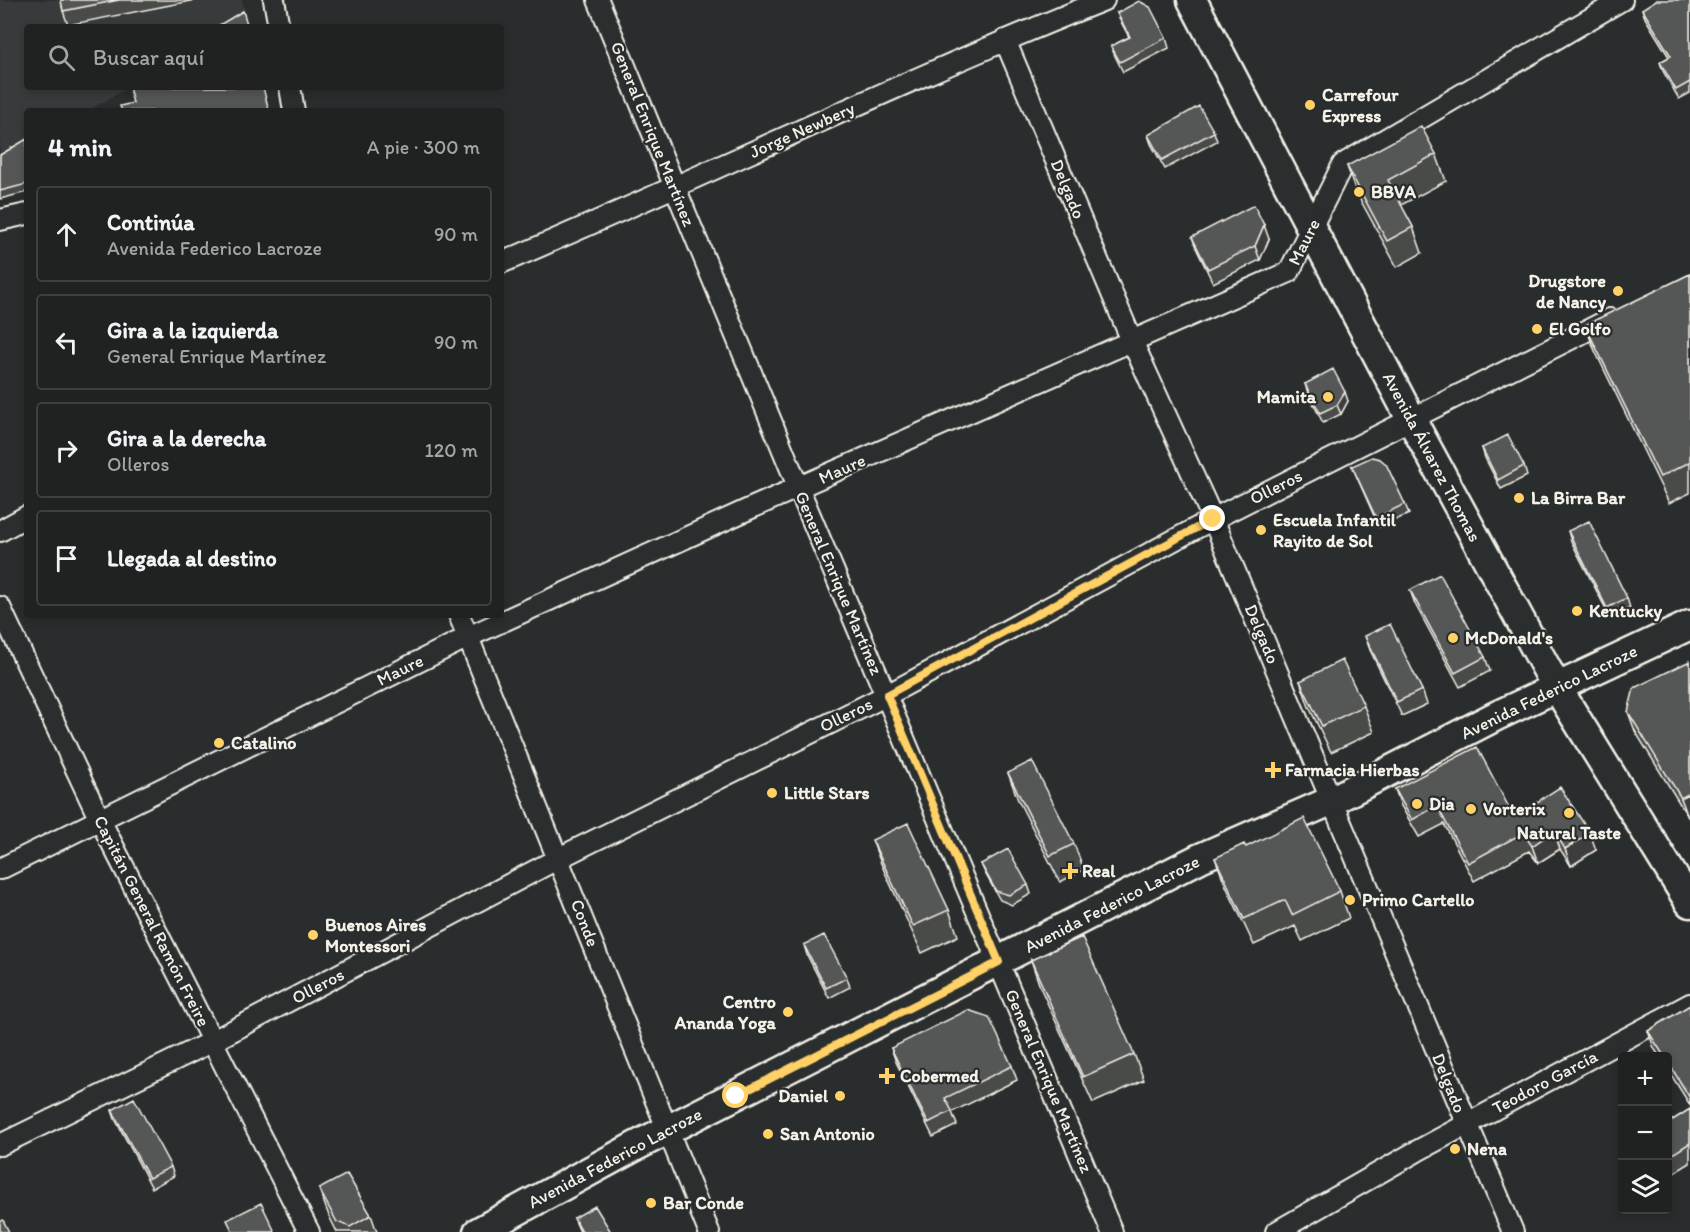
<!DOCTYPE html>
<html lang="es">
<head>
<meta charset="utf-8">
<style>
	:root { --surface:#202222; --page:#2d2f2f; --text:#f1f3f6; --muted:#a2a4a5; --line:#3d3f40 }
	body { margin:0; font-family:Itim,sans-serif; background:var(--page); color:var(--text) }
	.controls { position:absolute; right:18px; bottom:18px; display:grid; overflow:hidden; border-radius:6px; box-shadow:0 3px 9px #0003 }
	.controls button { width:54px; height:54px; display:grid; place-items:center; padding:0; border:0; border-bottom:2px solid var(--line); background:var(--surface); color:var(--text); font:30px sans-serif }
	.stop { position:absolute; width:18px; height:18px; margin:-14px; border:4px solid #ffd166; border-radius:50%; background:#fff }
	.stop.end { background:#ffd166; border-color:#fff; box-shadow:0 2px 6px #0008 }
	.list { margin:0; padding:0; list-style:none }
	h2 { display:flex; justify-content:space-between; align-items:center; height:78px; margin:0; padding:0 24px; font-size:26px }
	h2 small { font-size:20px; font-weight:400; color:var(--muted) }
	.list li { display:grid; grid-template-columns:39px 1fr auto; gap:18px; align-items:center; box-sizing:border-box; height:96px; margin:0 12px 12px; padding:0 12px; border:2px solid var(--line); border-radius:6px }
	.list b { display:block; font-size:22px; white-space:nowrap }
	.list p { margin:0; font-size:20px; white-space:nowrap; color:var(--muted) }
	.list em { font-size:20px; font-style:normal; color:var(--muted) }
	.icon { flex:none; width:33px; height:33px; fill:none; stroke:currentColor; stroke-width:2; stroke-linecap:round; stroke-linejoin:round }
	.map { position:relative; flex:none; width:1690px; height:1232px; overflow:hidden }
	.search { position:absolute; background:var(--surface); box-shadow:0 3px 9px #0003; left:24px; top:24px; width:480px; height:66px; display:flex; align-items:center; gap:15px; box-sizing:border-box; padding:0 21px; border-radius:6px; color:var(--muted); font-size:22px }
	.panel { position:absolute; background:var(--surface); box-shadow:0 3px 9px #0003; left:24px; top:108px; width:480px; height:510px; border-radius:6px }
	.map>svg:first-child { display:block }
	.built { fill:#373a3a }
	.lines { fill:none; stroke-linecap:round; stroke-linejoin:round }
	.street-casing { stroke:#f4f1e8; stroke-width:24 }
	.secondary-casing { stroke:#f4f1e8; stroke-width:33 }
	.street { stroke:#2a2d2e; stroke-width:20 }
	.secondary { stroke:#2a2d2e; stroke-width:28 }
	.wall { fill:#494b4a; stroke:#f4f1e8; stroke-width:1.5 }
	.shaded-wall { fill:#3c3d3c; stroke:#f4f1e8; stroke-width:1.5 }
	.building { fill:#555756; stroke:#f4f1e8; stroke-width:1.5 }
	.route { stroke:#ffd166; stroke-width:8 }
	.poi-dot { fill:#ffd166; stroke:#2a2d2e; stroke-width:2 }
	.labels { text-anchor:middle; stroke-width:4.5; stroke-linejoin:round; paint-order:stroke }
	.poi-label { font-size:18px; font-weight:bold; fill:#f4f1e8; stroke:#2a2d2e; text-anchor:start }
	.street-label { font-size:18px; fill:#f4f1e8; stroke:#2a2d2e }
</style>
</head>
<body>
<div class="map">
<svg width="1690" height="1232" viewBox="0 0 1690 1232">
	<rect width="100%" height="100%" fill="#2a2d2e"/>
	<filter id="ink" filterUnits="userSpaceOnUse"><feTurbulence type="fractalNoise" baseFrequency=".0167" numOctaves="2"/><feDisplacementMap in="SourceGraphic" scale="12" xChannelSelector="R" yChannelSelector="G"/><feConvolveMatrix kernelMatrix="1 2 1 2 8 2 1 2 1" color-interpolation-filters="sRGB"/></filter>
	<g filter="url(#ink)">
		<path class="built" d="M0,0H242L246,18L230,27H27V87H129L88,111H27V147L0,163Z"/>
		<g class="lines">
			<defs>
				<path id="street" d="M274,0L279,27
					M598,0L799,489L1112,1232
					M1005,40L1132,341L1213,519L1513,1232
					M290,87L294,111
					M0,220L27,214
					M501,263C703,177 901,81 1104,0
					M0,531L27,516
					M0,607L99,818L309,1232
					M459,615L709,1232
					M0,869L468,637L749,509L1289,272L1343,164L1622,0
					M0,1145L213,1041L559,858L887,695L1213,519L1610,319
					M1276,1232L1417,1151L1690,1004"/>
				<path id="secondary" d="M1192,0L1410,417L1556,686L1690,903
					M478,1232L634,1147L1200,858L1333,800L1496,716L1690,625"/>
			</defs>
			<use href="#street" class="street-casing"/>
			<use href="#secondary" class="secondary-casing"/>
			<use href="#street" class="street"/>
			<use href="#secondary" class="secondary"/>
		</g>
		<path class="wall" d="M61,0H196L68,25L63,11Z
			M1690,0V93L1679,99L1663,71L1660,62L1669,57L1645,18L1642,9Z
			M1117,13L1166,38L1169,48L1123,72L1115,56L1111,46L1129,37L1121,22Z
			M1214,132L1217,141L1165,169L1151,144L1148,135Z
			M27,139V192L0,199V155Z
			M1436,154L1446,181L1401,205L1413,227L1422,253L1397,267L1356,192L1347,166Z
			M1192,237L1269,239L1260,260L1213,283L1197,250Z
			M1690,274V493L1669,503L1595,351L1585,325Z
			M1305,384L1348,401L1341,414L1323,423L1308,393Z
			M1482,448L1524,466L1527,476L1501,489L1485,458Z
			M1352,466L1405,504L1409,514L1379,527Z
			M1568,531L1627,598L1630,608L1610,617L1571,541Z
			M1410,590L1485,657L1490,671L1460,687L1415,604Z
			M1365,636L1422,690L1427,704L1402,716L1370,650Z
			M1690,661V815L1688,817L1635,731L1628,712Z
			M1300,681L1364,706L1374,732L1331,752L1309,707Z
			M1008,773L1074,844L1084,870L1060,882L1018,800Z
			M1395,789L1514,817L1596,850L1571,866L1560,849L1538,863L1529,851L1474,881L1444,824L1419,837L1401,806Z
			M872,840L949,910L958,936L922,953L882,866Z
			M1246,847L1340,891L1349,918L1302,941L1295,926L1254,945L1225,884L1215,858Z
			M981,864L1028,885L1031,894L1012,905L1000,900L985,873Z
			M804,945L847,978L850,987L829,998L807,955Z
			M1031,960L1134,1054L1144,1080L1093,1103L1040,987Z
			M1690,1005V1105L1668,1070V1056H1659L1654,1048L1648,1031Z
			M891,1048L1012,1066L1017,1080L952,1112L957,1125L933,1137L896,1062Z
			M1690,1109V1163L1669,1176L1668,1174V1123Z
			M112,1110L171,1167L174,1176L152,1188L115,1119Z
			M319,1189L371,1215L377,1232H337L329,1216Z
			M574,1218L611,1232H580Z"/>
		<path class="shaded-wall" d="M1264,225L1269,239L1260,260L1255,246Z
			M1345,392L1348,401L1341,414L1337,405Z
			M1690,793V815L1688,817L1681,798Z
			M1554,831L1560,849L1538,863L1532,846Z
			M1590,833L1596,850L1571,866L1565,849Z"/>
		<path class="building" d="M61,0H119L63,11Z
			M1656,0H1690V82L1676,90L1660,62L1671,56L1642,9Z
			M1139,1L1150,7L1166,38L1120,62L1111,46L1130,37L1117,13Z
			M243,11L248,27H216Z
			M129,87H263L269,111H122L120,106L133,103Z
			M1199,106L1214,132L1162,160L1148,135Z
			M1421,126L1436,154L1388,180L1413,227L1387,241L1347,166Z
			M27,139V184L0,191V155Z
			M1254,205L1264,225L1255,246L1208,269L1192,237Z
			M1690,274V462L1660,477L1585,325Z
			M1333,369L1345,392L1337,405L1320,413L1305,384Z
			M1508,435L1524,466L1498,480L1482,448Z
			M1372,457L1380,459L1386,464L1405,504L1376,518L1352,466Z
			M1589,521L1627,598L1607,608L1568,531Z
			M1440,574L1485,657L1455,673L1410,590Z
			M1390,624L1422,690L1397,702L1365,636Z
			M1342,660L1364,706L1322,726L1300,681Z
			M1690,661V793L1681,798L1628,712L1634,688Z
			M1477,747L1514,817L1560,787L1590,833L1565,849L1554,831L1532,846L1523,833L1468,863L1437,806L1412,820L1395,789Z
			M1032,761L1074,844L1050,856L1008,773Z
			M1304,818L1340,891L1292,915L1285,900L1244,919L1215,858L1244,844L1246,847Z
			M908,823L949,910L913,926L872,840Z
			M1008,849L1028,885L1009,895L996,891L981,864Z
			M824,935L847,978L826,988L804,945Z
			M1082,937L1134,1054L1083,1077L1031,960Z
			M1690,1005V1098L1668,1062V1056H1664L1648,1031Z
			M968,1010L989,1017L1012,1066L945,1098L952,1111L928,1123L891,1048Z
			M134,1098L171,1167L149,1178L112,1110Z
			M1690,1109V1143L1668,1157V1123Z
			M347,1174L371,1215L350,1227L337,1222L319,1189Z
			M261,1203L275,1232H233L227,1220Z
			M595,1206L611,1232H582L574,1218Z
			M3,1220L9,1232H0V1222Z"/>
	</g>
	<g class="lines" filter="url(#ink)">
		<path class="route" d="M736,1096L999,962L887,695L1213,519"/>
	</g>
	<g class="poi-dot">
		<circle cx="1310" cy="105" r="6"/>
		<circle cx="1359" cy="192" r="6"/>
		<circle cx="1618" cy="291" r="6"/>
		<circle cx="1537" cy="329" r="6"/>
		<circle cx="1328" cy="397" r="6"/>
		<circle cx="1519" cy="498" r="6"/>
		<circle cx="1261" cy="530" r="6"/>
		<circle cx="1577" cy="611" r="6"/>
		<circle cx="1453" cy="638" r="6"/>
		<circle cx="219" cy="743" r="6"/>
		<path d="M1270 761h6v6h6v6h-6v6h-6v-6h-6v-6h6z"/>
		<circle cx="772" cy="793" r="6"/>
		<circle cx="1417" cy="804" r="6"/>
		<circle cx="1471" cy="809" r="6"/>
		<circle cx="1569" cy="813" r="6"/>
		<path d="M1067 862h6v6h6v6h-6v6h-6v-6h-6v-6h6z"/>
		<circle cx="1350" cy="900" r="6"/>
		<circle cx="313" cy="935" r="6"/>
		<circle cx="788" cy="1012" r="6"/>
		<path d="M884 1067h6v6h6v6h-6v6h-6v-6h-6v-6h6z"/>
		<circle cx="840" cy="1096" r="6"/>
		<circle cx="768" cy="1134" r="6"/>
		<circle cx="1455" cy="1149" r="6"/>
		<circle cx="651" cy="1203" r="6"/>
	</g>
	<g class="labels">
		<g class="poi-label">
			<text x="1322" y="101">Carrefour<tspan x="1322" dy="21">Express</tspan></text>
			<text x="1371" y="198">BBVA</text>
			<text x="1606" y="287" text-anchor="end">Drugstore<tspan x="1606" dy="21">de Nancy</tspan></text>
			<text x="1549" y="335">El Golfo</text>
			<text x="1316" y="403" text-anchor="end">Mamita</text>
			<text x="1531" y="504">La Birra Bar</text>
			<text x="1273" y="526">Escuela Infantil<tspan x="1273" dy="21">Rayito de Sol</tspan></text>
			<text x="1589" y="617">Kentucky</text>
			<text x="1465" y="644">McDonald's</text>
			<text x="231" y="749">Catalino</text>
			<text x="1285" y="776">Farmacia Hierbas</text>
			<text x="784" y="799">Little Stars</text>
			<text x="1429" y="810">Dia</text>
			<text x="1483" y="815">Vorterix</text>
			<text x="1569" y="839" text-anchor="middle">Natural Taste</text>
			<text x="1082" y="877">Real</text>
			<text x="1362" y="906">Primo Cartello</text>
			<text x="325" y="931">Buenos Aires<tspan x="325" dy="21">Montessori</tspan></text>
			<text x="776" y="1008" text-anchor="end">Centro<tspan x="776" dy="21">Ananda Yoga</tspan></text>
			<text x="900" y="1082">Cobermed</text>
			<text x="828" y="1102" text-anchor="end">Daniel</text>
			<text x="780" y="1140">San Antonio</text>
			<text x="1467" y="1155">Nena</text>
			<text x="663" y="1209">Bar Conde</text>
		</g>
		<g class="street-label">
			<text transform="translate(802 130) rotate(-24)" y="6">Jorge Newbery</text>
			<text transform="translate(653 134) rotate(68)" y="6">General Enrique Martínez</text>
			<text transform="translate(1068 189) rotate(67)" y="6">Delgado</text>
			<text transform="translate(1304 242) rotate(-63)" y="6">Maure</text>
			<text transform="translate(1432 457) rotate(62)" y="6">Avenida Álvarez Thomas</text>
			<text transform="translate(842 469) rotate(-24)" y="6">Maure</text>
			<text transform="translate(1276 487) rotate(-27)" y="6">Olleros</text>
			<text transform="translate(839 583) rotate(67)" y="6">General Enrique Martínez</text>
			<text transform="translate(1262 634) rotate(67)" y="6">Delgado</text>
			<text transform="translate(400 670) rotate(-26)" y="6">Maure</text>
			<text transform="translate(1549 692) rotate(-26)" y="6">Avenida Federico Lacroze</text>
			<text transform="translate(846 715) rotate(-26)" y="6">Olleros</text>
			<text transform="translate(1112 904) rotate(-27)" y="6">Avenida Federico Lacroze</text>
			<text transform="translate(152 921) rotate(63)" y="6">Capitán General Ramón Freire</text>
			<text transform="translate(585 923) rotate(69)" y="6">Conde</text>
			<text transform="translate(318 986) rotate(-28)" y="6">Olleros</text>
			<text transform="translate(1049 1081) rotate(67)" y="6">General Enrique Martínez</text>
			<text transform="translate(1545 1082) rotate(-28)" y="6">Teodoro García</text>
			<text transform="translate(1449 1083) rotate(68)" y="6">Delgado</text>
			<text transform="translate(615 1158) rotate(-28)" y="6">Avenida Federico Lacroze</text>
		</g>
	</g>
</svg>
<div class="controls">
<button>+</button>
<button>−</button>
<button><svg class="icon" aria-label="layers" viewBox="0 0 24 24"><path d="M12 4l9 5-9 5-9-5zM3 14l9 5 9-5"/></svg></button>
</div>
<div class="stop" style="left:736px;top:1096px"></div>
<div class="stop end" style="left:1213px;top:519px"></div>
<div class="search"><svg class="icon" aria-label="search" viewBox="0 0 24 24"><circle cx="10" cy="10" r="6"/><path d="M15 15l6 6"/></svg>Buscar aquí</div>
<section class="panel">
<h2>4 min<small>A pie · 300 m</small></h2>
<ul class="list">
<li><svg class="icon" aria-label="ahead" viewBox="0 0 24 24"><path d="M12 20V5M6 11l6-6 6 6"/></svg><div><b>Continúa</b><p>Avenida Federico Lacroze</p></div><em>90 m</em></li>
<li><svg class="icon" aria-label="left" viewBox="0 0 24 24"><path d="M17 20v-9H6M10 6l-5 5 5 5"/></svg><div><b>Gira a la izquierda</b><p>General Enrique Martínez</p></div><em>90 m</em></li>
<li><svg class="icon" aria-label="right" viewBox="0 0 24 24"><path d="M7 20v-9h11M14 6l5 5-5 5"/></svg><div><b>Gira a la derecha</b><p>Olleros</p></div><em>120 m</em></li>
<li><svg class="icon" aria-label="arrive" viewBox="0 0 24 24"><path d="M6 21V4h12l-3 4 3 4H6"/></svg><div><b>Llegada al destino</b></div></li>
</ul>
</section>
</div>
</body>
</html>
